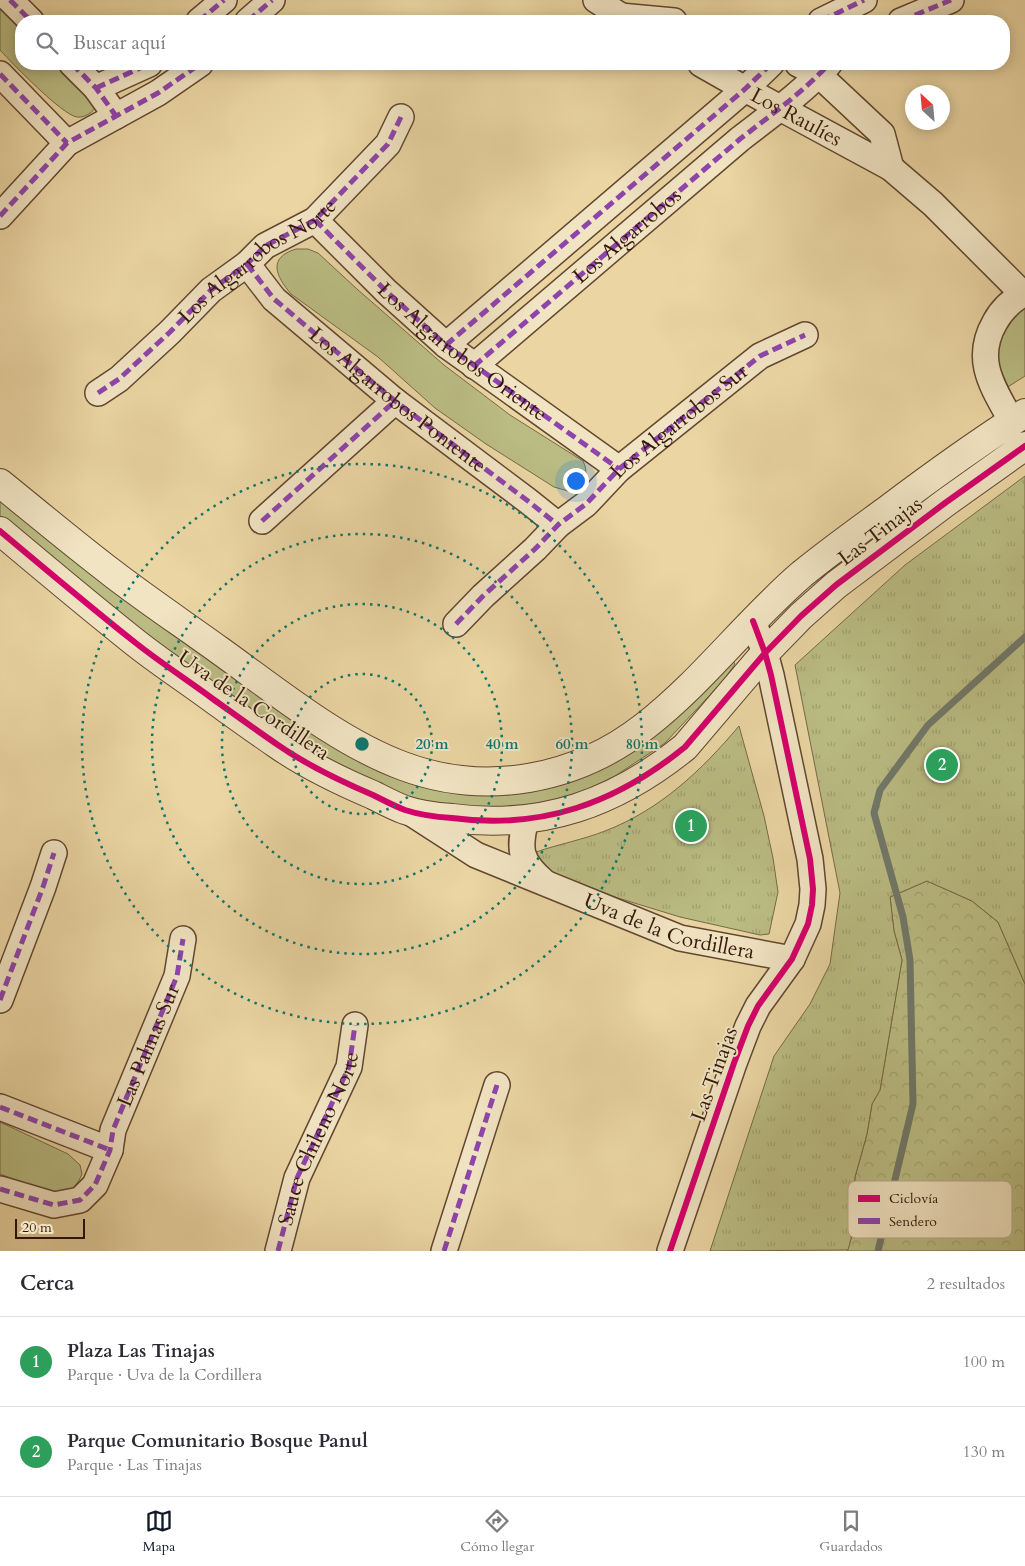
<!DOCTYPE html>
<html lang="es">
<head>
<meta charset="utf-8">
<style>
	:root { --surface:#fff; --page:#f7f7f7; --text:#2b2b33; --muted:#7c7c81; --line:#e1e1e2; --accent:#111827 }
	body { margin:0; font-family:Cardo,serif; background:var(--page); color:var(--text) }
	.compass { position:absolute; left:905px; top:85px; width:45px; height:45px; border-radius:50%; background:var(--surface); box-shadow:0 2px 12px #0003; rotate:334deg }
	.scale { position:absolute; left:15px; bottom:12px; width:70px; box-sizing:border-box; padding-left:5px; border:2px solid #331809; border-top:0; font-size:14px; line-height:18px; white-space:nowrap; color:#331809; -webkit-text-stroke:4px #f1e4c3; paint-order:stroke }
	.you { position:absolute; left:575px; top:480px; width:18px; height:18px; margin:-12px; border:4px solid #fff; border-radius:50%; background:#1a73e8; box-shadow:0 0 0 8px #1a73e833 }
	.badge { display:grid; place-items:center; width:32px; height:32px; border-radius:50%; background:var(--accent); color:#fff; font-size:16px; font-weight:700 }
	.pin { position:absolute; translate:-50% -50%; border:2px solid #fff; box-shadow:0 1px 5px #0006 }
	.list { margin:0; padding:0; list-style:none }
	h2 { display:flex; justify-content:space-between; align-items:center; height:65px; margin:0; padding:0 20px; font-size:21px }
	h2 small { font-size:16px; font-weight:400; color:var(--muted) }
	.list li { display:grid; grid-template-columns:32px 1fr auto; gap:15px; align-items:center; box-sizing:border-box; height:90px; padding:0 20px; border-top:1px solid var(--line) }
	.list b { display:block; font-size:19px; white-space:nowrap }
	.list p { margin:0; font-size:16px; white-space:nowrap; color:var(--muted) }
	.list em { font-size:16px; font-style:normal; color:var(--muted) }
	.icon { flex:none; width:28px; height:28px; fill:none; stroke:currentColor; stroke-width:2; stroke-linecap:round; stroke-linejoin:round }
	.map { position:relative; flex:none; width:1025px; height:1251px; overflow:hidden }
	.search { position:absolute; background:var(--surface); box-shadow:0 2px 12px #0003; left:15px; right:15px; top:15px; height:55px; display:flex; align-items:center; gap:12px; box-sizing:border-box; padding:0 18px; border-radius:20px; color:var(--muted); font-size:19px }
	.sheet { height:245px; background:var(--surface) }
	nav { display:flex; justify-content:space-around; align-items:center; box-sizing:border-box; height:70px; border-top:1px solid var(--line); background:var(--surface); font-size:14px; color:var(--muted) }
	nav a { display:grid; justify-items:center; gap:2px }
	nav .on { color:var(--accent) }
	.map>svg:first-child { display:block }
	.grass { fill:#babc83; stroke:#766a46 }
	.forest { fill:url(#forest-crowns); stroke:#766a46 }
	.park { fill:url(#park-tufts); stroke:#766a46 }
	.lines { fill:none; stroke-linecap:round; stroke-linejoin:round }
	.stream { stroke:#707869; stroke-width:7 }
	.minor-casing { stroke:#614730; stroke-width:28 }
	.tertiary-casing { stroke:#614730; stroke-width:30 }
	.minor { stroke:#f1e4c3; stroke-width:25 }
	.tertiary { stroke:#f1e4c3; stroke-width:28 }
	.quiet { stroke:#8e44ad; stroke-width:5; stroke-dasharray:10 5; stroke-linecap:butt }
	.cycleway-casing { stroke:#f1e4c3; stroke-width:9 }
	.cycleway { stroke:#d6006c; stroke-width:6 }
	.ring { fill:none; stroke:#0f766e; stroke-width:2.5; stroke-dasharray:2.5 5 }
	.labels { text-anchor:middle; stroke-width:4; stroke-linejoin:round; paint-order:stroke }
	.street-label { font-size:21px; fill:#331809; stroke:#f1e4c3 }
	.key { fill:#f1e4c3; stroke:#b8a78b; stroke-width:1 }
	.key-label { font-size:14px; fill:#331809 }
	.centre { fill:#0f766e; stroke:#f1e4c3; stroke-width:2.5 }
	.ring-label { font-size:15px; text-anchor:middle; font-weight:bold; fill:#0f766e; stroke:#f1e4c3; stroke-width:4; stroke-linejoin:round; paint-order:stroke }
</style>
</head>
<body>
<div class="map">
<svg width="1025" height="1251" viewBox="0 0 1025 1251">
	<defs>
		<pattern id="forest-crowns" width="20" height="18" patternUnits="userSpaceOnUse" patternTransform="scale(1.25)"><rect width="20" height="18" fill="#babc83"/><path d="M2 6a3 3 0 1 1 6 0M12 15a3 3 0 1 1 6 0" fill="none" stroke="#a0a170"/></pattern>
		<pattern id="park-tufts" width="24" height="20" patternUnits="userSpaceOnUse" patternTransform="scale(1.25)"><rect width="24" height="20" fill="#babc83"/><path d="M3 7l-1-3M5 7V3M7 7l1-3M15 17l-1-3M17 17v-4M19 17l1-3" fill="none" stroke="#a0a170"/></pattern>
	</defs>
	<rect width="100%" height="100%" fill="#ead5a3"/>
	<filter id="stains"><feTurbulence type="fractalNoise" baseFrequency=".004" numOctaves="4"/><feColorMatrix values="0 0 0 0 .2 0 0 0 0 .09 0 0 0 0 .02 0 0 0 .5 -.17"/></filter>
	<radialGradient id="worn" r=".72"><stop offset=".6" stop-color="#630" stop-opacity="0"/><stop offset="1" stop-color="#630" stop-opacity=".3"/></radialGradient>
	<path class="grass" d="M0,1L21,26V64H58L97,106C93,112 85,118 77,117C62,115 12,63 0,50Z
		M296,249H308L318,253L357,289L444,365L510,415L583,461C588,471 586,479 580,488L568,491L554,487L486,444L435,408L378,357L291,294C276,276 267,258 296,249Z
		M1025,307V376L1003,390L993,355L1012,315Z
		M0,500L324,736L536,787L733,661L735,664L723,681L665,743L615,776L587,790L547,802L499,810L433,803L385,791L310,750L258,717L139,629L0,523Z
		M0,1122L68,1154L80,1165L82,1174C80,1179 77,1184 73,1188C57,1201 17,1180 0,1174Z"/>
	<path class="forest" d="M927,881L972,901L998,922L1025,984V1251H847L851,1239L855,1177L867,1134L872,1104L880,1090L902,960L894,931L890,897Z"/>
	<path class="park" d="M1025,476V984L998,922L972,901L927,881L890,897L894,931L902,960L880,1090L872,1104L867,1134L855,1177L851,1239L848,1250L710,1251L774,1056L810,1004L830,964L840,893L795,665L905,565Z
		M739,726L764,816L773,858L778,892L769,934L760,935L680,917L618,898L534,865L530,856L536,852C559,844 582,840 605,831C660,810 702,770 739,726Z"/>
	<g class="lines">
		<path class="stream" d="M878,1251L913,1104L910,960L903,917L874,813L880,790L928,725L1025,637"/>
		<defs>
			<g id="minor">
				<path d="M10,0L31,21"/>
				<path d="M596,0L629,21"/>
				<path d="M620,16L674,21"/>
				<path d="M199,21L224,0"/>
				<path d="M248,21L272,0"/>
				<path d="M821,21L864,0"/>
				<path d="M901,21L951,0"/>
				<path d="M72,64L96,88L116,116"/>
				<path id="s1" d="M701,64L745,89L891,168L933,204L1023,294"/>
				<path d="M798,64L819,75L882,134L891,168"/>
				<path d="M0,74L67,143"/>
				<path d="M96,88L149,64"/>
				<path d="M0,216L67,143L158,93L200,64"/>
				<path d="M315,220L386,291L446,345L619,469"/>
				<path d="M247,264L274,299L395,401L528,501L558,525"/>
				<path d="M446,345L745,89L771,64"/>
				<path id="s2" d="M474,366L740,139C771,115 803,92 829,64"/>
				<path id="s3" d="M98,393L119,379L170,332L211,290L247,264L265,246L315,220L388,144L401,117"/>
				<path d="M1012,422C993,387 973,360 995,322C1002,309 1012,300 1025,293"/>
				<path d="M262,521L395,401"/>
				<path d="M456,624L483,596L535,549L558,525L586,504L619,469L760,356L805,335"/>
				<path id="s4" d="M411,813L476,855L680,938L792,959"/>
				<path d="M526,819C518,850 520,861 544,882"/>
				<path d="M0,1000L43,887L54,853"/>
				<path d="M0,1107L110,1150"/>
				<path d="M0,1189L54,1205L80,1200L95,1185L110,1150L113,1130L177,976L183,939"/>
				<path d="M278,1251L297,1178L349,1067L355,1025"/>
				<path d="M444,1251L497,1085"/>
				<path d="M670,1251L734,1063L748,1026L758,1006L792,959L808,924L812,905L813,889L810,859L771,675L765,653L753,621"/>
			</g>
			<path id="tertiary" d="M0,483C37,513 74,544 112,573C147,600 183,624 219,650C275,690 338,742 403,766C486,797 576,780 645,726C703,681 747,621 802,574C829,552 858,531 887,510C932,476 978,443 1025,413
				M0,531C44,568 88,605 132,640C158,661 186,679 213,699C234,714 256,730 278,745C307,765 340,781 373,795C383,800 394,806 405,810C420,815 437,817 452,818C542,830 616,803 685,747L765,653L801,616L836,585L945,503L1025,446"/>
		</defs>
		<use href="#minor" class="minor-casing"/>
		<use href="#tertiary" class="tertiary-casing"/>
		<use href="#minor" class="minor"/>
		<use href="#tertiary" class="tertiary"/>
		<g class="quiet">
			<path d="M10,0L31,21"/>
			<path d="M199,21L224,0"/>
			<path d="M248,21L272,0"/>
			<path d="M821,21L864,0"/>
			<path d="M901,21L951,0"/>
			<path d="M72,64L96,88L116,116"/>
			<path d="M0,74L67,143"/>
			<path d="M96,88L149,64"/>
			<path d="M0,216L67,143L158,93L200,64"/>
			<path id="s5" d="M315,220L386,291L446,345L619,469"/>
			<path id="s6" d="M247,264L274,299L395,401L528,501L558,525"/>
			<path d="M446,345L745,89L771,64"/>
			<path d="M474,366L740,139C771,115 803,92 829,64"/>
			<path d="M98,393L119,379L170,332L211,290L247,264L265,246L315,220L388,144L401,117"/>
			<path d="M262,521L395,401"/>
			<path id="s7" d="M456,624L483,596L535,549L558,525L586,504L619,469L760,356L805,335"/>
			<path d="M0,1000L43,887L54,853"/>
			<path d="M0,1107L110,1150"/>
			<path id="s8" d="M0,1189L54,1205L80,1200L95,1185L110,1150L113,1130L177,976L183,939"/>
			<path id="s9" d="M278,1251L297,1178L349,1067L355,1025"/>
			<path d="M444,1251L497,1085"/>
		</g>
		<defs>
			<path id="cycleway" d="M0,531C44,568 88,605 132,640C158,661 186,679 213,699C234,714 256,730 278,745C307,765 340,781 373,795C383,800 394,806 405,810C420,815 437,817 452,818C542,830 616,803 685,747L765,653L801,616L836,585L945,503L1025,446
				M670,1251L734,1063L748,1026L758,1006L792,959L808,924L812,905L813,889L810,859L771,675L765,653L753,621"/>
		</defs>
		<use href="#cycleway" class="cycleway-casing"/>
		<use href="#cycleway" class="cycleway"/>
	</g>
	<g class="ring">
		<circle cx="362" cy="744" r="70"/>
		<circle cx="362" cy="744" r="140"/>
		<circle cx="362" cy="744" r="210"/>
		<circle cx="362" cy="744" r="280"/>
	</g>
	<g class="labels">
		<g class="street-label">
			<text dy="7" stroke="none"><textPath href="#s1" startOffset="109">Los Raulíes</textPath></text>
			<text dy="7" stroke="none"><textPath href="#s2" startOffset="201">Los Algarrobos</textPath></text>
			<text dy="7" stroke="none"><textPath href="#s3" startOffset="208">Los Algarrobos Norte</textPath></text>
			<text dy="7" stroke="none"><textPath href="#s5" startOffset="198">Los Algarrobos Oriente</textPath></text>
			<text dy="7" stroke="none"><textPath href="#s6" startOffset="204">Los Algarrobos Poniente</textPath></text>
			<text dy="7" stroke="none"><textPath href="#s7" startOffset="302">Los Algarrobos Sur</textPath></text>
			<text transform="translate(880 531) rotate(-37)" y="7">Las Tinajas</text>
			<text transform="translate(254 705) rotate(34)" y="7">Uva de la Cordillera</text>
			<text dy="7" stroke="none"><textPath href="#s4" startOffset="284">Uva de la Cordillera</textPath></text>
			<text dy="7" stroke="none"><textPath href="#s8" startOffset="254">Las Palmas Sur</textPath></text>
			<text transform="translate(714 1074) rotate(-70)" y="7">Las Tinajas</text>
			<text dy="7" stroke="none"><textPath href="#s9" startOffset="120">Sauce Chileno Norte</textPath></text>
		</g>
	</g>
	<rect x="848" y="1181" width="164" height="57" rx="8" class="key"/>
	<rect x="858" y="1195" width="22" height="7" fill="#d6006c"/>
	<rect x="858" y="1218" width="22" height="6" fill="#8e44ad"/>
	<g class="key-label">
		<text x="889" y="1203">Ciclovía</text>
		<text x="889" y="1226">Sendero</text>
	</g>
	<circle cx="362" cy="744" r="8" class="centre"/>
	<g class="ring-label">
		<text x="432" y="749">20 m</text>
		<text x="502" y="749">40 m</text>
		<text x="572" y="749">60 m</text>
		<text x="642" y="749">80 m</text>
	</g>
	<rect width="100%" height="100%" filter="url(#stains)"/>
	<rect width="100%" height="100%" fill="url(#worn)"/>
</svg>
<svg class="compass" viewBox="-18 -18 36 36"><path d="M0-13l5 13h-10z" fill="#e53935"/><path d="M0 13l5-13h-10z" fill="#7c7c81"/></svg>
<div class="scale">20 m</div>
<div class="you"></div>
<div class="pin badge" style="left:691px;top:826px;background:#2e9e5b">1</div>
<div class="pin badge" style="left:942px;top:765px;background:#2e9e5b">2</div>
<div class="search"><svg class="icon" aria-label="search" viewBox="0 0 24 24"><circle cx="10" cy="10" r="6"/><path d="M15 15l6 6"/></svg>Buscar aquí</div>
</div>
<section class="sheet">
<h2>Cerca<small>2 resultados</small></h2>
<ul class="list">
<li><span class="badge" style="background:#2e9e5b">1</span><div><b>Plaza Las Tinajas</b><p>Parque · Uva de la Cordillera</p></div><em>100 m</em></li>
<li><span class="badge" style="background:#2e9e5b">2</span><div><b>Parque Comunitario Bosque Panul</b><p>Parque · Las Tinajas</p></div><em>130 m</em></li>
</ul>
</section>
<nav>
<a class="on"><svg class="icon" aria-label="map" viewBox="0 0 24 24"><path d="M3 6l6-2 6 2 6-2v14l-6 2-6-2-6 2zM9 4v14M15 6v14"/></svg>Mapa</a>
<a><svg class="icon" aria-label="directions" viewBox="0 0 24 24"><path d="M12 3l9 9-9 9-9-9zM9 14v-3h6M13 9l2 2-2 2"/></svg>Cómo llegar</a>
<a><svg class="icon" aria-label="saved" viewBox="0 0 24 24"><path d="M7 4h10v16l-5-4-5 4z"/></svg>Guardados</a>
</nav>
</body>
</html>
